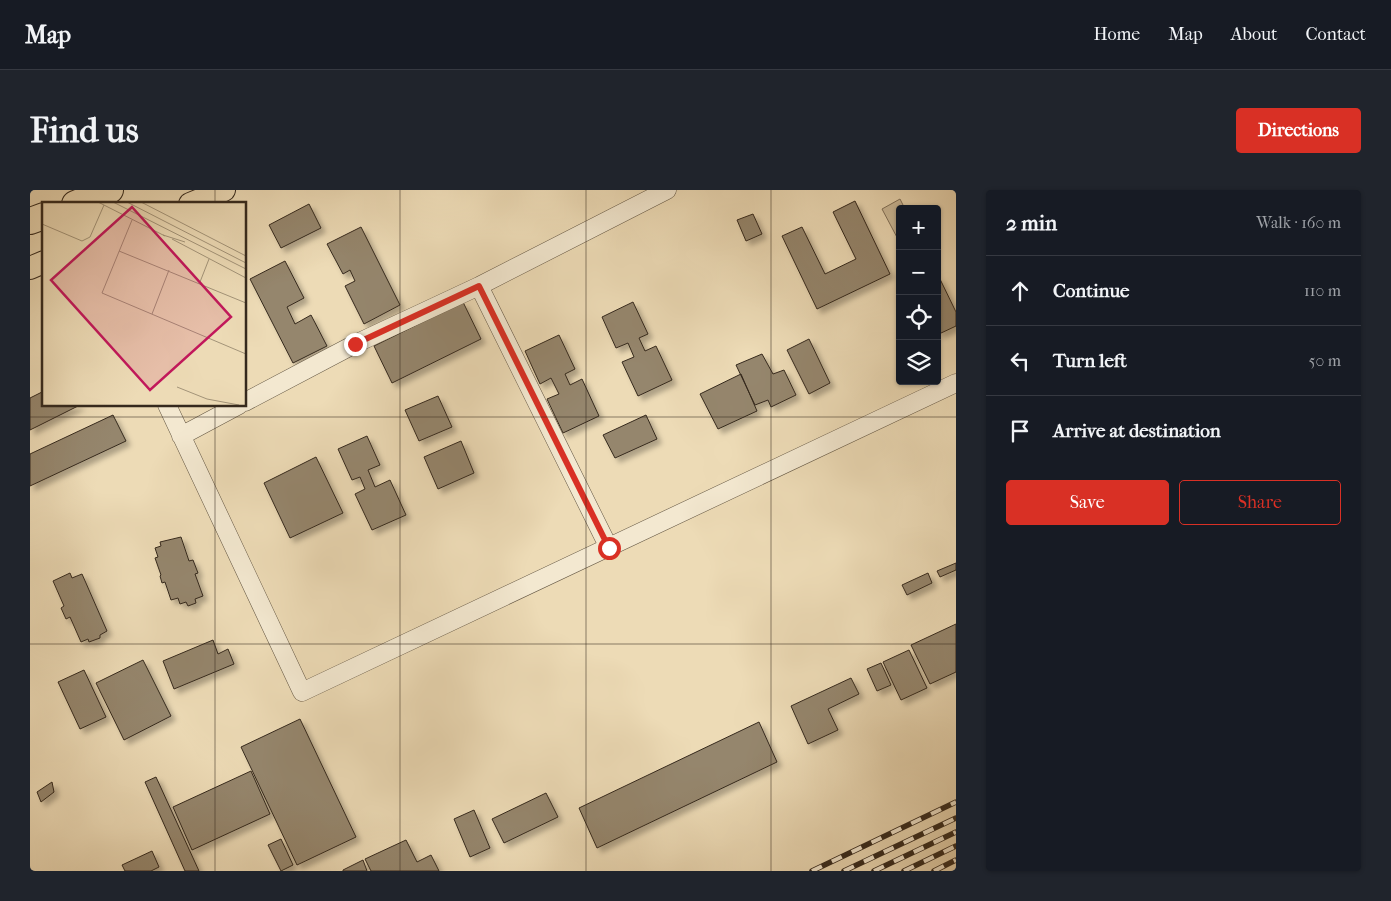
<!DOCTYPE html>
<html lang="en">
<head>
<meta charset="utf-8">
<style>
	:root { --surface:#171b24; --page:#20242c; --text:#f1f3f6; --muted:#9ea1a6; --line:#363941; --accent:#d93025 }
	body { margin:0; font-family:"IM FELL French Canon",serif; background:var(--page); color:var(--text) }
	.controls { position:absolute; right:15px; top:15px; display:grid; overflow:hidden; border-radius:5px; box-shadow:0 1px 4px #0004 }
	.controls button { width:45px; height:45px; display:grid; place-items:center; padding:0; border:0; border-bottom:1px solid var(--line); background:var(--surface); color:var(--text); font:25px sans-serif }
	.stop { position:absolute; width:15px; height:15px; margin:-11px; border:4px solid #d93025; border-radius:50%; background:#fff }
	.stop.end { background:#d93025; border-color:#fff; box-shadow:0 1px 5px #0008 }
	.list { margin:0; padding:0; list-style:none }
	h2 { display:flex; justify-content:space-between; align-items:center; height:65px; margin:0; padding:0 20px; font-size:21px }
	h2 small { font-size:16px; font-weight:400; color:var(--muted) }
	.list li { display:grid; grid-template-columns:32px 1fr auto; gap:15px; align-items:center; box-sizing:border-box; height:70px; padding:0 20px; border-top:1px solid var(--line) }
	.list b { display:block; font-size:19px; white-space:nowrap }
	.list em { font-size:16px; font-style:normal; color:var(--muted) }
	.actions { display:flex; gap:10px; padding:15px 20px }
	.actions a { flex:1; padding:11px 0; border:1px solid var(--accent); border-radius:5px; text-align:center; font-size:18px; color:var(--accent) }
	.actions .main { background:var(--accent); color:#fff }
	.icon { flex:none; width:28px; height:28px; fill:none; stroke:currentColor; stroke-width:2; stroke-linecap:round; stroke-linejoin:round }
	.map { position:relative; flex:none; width:926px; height:681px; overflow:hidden; border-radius:5px }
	header { display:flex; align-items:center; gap:30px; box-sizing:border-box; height:70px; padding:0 25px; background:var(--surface); border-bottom:1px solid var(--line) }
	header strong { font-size:24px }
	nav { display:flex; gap:28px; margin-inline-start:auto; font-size:18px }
	.intro { display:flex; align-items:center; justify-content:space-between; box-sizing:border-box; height:120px; padding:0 30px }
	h1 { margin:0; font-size:35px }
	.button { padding:12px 22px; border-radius:5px; background:var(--accent); color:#fff; font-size:18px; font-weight:700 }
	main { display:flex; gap:30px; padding:0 30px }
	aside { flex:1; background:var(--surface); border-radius:5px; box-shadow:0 1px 4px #0004 }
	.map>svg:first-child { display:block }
	.green { fill:#cebd9c; stroke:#82735c }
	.building { fill:#95866d; stroke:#35291d; filter:url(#shadow) }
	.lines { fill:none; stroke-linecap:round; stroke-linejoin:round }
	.minor-casing { stroke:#635643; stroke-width:19 }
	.major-casing { stroke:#35291d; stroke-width:24 }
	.highway-casing { stroke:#35291d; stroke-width:28 }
	.minor { stroke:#f3e8d0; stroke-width:18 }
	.major { stroke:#eddbb6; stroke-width:22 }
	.highway { stroke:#eddbb6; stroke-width:26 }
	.rail-casing { stroke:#35291d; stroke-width:5.5 }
	.rail { stroke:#f3e8d0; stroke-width:4; stroke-dasharray:11; stroke-linecap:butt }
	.route { stroke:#d93025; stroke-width:6 }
	.grid { fill:none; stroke:#35291d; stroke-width:1; stroke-opacity:0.55 }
	.inset-road { fill:none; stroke:#a39479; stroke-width:1 }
	.view { fill:#c2185b; fill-opacity:0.15; stroke:#c2185b; stroke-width:2.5 }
	.inset-edge { fill:none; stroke:#35291d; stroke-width:2.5 }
</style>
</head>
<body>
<header>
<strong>Map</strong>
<nav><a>Home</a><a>Map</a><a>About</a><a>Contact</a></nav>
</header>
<div class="intro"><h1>Find us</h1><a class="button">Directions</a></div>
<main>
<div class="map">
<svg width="926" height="681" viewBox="0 0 926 681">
	<defs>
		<filter id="shadow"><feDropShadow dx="4.5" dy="4.5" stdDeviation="2.5" flood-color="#0004"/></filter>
	</defs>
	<rect width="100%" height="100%" fill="#eddbb6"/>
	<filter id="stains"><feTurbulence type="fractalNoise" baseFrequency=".004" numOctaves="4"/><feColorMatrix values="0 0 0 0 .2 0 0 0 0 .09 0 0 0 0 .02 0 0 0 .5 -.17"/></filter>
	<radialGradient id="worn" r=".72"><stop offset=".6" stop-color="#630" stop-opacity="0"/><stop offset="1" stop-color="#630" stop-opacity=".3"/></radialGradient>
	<path class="green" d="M870,9L875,19H870V53L852,19Z"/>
	<path class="building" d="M825,11L860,84L787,119L752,46L772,37L795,84L826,69L803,22Z
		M279,14L291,38L251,58L239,35Z
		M723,24L732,44L716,51L707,30Z
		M331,37L370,115L334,134L315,96L325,91L320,80L313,84L297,54Z
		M255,71L274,108L257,117L265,134L281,125L297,156L263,173L220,89Z
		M909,87L926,122V136L909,144L907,139V88Z
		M433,112L451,149L362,193L344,156Z
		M603,112L618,144L609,148L615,161L626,156L642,190L608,206L592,172L604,167L598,153L586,158L572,127Z
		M529,145L545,179L535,184L540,195L552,189L569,226L533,243L517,209L529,204L521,188L510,194L495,161Z
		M779,149L800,193L779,204L757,160Z
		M732,164L743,184L754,180L766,205L741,217L738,210L725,215L706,175Z
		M711,184L727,221L688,239L670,204Z
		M14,201V215H50L0,240V208Z
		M408,206L422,237L389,251L375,220Z
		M83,225L96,251L0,296V264Z
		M616,225L627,249L585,268L573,245Z
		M337,246L350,275L338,280L345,297L360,290L376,325L342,340L325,304L335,299L330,287L322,290L308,259Z
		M431,251L444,283L408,299L394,267Z
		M286,267L313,323L260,348L234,293Z
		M151,347L159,371L163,370L168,383L165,384L173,406L165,409L166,413L158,416L156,412L150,414L148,408L141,410L135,392L132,393L130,386L131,385L125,368L128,367L125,358L131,356L130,352Z
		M926,373V380L910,387L907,381Z
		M40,383L42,388L52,384L77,441L70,445V448L59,452L58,449L51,452L40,427L36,429L31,418L34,416L23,391Z
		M898,383L902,393L877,405L872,395Z
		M926,434V482L900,494L881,455Z
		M183,450L188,464L198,459L204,474L144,499L133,471Z
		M879,460L897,498L871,510L853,472Z
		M113,470L141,526L94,550L66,493Z
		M851,473L861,495L847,501L837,479Z
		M54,480L76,527L50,539L28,492Z
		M821,488L829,504L798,519L808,540L778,554L761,516Z
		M270,529L326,647L267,675L211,557Z
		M729,532L747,572L567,658L549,618Z
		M221,581L240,624L162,660L143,617Z
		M126,587L169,681H155L115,592Z
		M22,592L24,602L11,612L7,602Z
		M516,603L528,627L474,653L462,629Z
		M444,620L460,658L440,667L424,629Z
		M251,649L263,675L251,681L238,655Z
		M376,650L387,672L401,665L409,681H341L335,669Z
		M122,661L129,677L121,681H95L92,675Z
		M333,670L337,681H313V680Z"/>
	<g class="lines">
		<defs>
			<path id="minor" d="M449,96L579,358
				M215,212L325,154L449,96L637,0
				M137,215L272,502L926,193
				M151,246L209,215"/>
			<path id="major" d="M160,14L194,0
				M0,78L14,72"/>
			<path id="highway" d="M45,14L80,0
				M0,31L14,26"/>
		</defs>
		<use href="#minor" class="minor-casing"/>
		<use href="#major" class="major-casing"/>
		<use href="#highway" class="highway-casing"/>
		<use href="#minor" class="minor"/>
		<use href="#major" class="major"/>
		<use href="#highway" class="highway"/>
		<defs>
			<path id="rail" d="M782,681L926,612
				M814,681L926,628
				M844,681L926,642
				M874,681L926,656
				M904,681L926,670"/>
		</defs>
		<use href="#rail" class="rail-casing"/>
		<use href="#rail" class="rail"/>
	</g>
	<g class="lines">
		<path class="route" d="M325,154L449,96L579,358"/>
	</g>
	<path class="grid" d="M185,0V14M370,0V681M556,0V681M741,0V681M185,215V681M0,227H926M0,454H926"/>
	<g transform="translate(12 12)">
		<rect width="204" height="204" fill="#eddbb6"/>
		<path class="inset-road" d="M56,0L123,34M71,0L204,67M85,0L204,61M99,0L204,54M90,18L60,91L204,152M0,22L40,39L48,35L62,3M121,33L143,40M130,37L204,76M77,49L204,101M158,80L167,57M110,112L127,68M135,185L165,197L197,203"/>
		<path class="view" d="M90,5L189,115L108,188L9,78Z"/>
		<rect width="204" height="204" class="inset-edge"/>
	</g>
	<rect width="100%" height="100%" filter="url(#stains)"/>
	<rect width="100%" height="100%" fill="url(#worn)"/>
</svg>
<div class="controls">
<button>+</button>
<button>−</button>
<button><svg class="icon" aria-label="locate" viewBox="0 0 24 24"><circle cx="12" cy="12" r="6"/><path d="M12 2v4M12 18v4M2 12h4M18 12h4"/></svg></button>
<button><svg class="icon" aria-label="layers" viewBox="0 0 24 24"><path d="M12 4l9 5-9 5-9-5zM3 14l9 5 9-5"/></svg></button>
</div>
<div class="stop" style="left:579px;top:358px"></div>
<div class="stop end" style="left:325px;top:154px"></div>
</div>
<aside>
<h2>2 min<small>Walk · 160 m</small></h2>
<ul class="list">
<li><svg class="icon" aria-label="ahead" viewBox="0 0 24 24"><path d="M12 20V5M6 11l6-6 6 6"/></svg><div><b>Continue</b></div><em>110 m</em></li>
<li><svg class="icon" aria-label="left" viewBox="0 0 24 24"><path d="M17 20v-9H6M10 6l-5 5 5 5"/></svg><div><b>Turn left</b></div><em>50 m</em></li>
<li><svg class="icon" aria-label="arrive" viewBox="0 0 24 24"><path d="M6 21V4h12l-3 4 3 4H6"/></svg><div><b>Arrive at destination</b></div></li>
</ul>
<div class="actions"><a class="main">Save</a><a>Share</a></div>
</aside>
</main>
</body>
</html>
